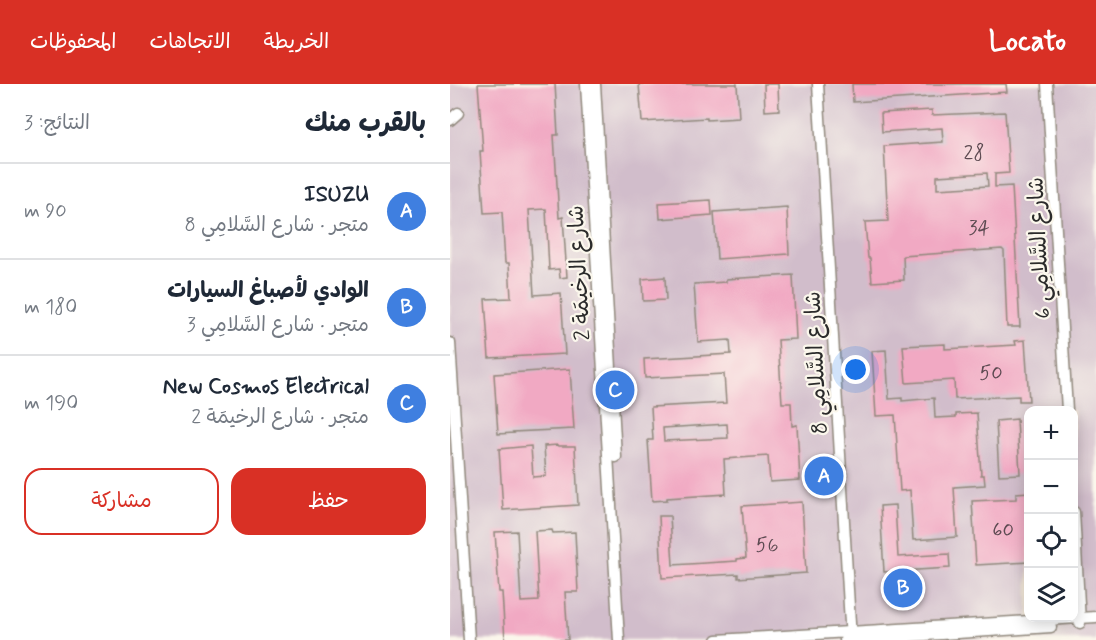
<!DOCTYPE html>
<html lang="ar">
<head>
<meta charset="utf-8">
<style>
	:root { --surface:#fff; --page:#f2f2f3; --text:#1f2937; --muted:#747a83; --line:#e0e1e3; --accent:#d93025 }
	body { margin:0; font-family:Mynerve,"Playpen Sans Arabic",sans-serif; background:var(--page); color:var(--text); direction:rtl }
	.controls { position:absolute; right:18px; bottom:18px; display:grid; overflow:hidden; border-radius:12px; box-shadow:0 3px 15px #0003 }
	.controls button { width:54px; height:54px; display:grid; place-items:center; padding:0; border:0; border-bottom:2px solid var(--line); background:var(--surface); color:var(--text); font:30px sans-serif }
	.you { position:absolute; left:406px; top:286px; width:21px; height:21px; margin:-15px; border:4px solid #fff; border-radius:50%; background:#1a73e8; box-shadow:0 0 0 9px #1a73e833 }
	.badge { display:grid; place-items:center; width:39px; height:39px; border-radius:50%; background:var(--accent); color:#fff; font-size:20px; font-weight:700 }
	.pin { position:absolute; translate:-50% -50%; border:3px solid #fff; box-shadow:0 2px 6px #0006 }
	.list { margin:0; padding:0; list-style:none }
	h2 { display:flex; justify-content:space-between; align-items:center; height:78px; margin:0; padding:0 24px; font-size:26px }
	h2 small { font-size:20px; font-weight:400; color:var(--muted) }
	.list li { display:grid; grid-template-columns:39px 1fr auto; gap:18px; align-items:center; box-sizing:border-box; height:96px; padding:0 24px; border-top:2px solid var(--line) }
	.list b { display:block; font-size:22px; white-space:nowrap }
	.list p { margin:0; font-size:20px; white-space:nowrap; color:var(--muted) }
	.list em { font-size:20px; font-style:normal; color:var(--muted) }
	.actions { display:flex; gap:12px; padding:18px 24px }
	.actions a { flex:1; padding:14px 0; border:2px solid var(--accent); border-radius:18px; text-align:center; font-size:21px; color:var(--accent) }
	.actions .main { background:var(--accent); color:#fff }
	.icon { flex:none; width:33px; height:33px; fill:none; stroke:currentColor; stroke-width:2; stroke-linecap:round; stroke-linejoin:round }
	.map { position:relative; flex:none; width:646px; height:556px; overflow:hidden; direction:ltr }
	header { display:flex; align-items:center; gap:36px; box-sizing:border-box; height:84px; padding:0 30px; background:var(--accent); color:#fff }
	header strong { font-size:28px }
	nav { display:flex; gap:33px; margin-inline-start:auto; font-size:21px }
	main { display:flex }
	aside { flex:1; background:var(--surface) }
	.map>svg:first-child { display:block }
	.industrial { fill:#d1bdcb; fill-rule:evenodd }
	.building { fill:#f1a9c3; fill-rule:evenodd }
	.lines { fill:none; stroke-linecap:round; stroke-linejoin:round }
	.minor-casing { stroke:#90887c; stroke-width:13 }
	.minor { stroke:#fff; stroke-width:10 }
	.labels { text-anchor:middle; stroke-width:4.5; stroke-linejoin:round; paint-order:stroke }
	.number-label { font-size:20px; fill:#5c4a51 }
	.street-label { font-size:22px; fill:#2b2b2b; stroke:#fbf7ec }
</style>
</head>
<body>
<header>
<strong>Locato</strong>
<nav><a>الخريطة</a><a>الاتجاهات</a><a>المحفوظات</a></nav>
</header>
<main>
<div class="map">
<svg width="646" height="556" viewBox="0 0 646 556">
	<rect width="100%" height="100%" fill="#fbf7ec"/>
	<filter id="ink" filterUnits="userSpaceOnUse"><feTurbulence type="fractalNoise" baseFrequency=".0167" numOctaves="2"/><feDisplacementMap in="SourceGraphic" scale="12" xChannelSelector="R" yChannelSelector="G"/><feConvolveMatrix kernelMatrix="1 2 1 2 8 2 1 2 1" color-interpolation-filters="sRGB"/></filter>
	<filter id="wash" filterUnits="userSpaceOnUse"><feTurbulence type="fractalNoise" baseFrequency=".008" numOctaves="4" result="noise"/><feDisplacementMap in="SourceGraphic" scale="24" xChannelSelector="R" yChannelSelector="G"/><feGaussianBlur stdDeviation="1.35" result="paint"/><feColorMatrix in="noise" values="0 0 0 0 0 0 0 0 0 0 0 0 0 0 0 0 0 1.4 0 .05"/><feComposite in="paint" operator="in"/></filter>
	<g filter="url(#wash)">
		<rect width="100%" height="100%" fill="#f6e5cd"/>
		<path class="industrial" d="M0,0H646V556H0ZM578,326H624V534H578Z"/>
		<g id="blocks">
			<path class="building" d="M28,0H105L108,51H104L109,134L113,133L117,193L110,194L109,185L99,186L96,125L79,126L84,211L111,209L115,270L39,274L35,215L61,214L59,179H55L52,128L34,129L30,67H33Z
				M189,0H287L289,34L257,36V34L192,38Z
				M314,0H328L329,26L315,27Z
				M402,0H556L557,8L403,18Z
				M482,26V31L555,28L559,89L545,90V103L562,102L570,243H557L554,167L552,165L453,172L454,196L422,198L420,174H418L415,138L438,137L434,62L493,58L492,44L432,48L431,29ZM537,89L538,102L487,105V92Z
				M261,116L262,131L210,135L209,119Z
				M337,123L339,170L267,175L264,128Z
				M343,191L346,255L328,256L332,319H341L342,342L347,341L350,396L320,398L318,372L274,375L276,410L217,414V416L202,417L198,356H203L201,323L276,319L274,290L195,294L194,275L281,270L280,256L248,258L244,200L276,198V195ZM277,340L278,354L214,357L213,344Z
				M215,193L216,216L193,217L192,195Z
				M575,256L579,317H569V312L505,315L504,296L456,299L453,262L495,260V265L566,261L565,257Z
				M436,266L439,315L452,314V317L484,314L485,334L506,333V330L527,329L531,391H534L535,401L504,403L507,453L463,456L460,406L450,407L445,331L426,332L422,267Z
				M120,285L124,345L63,348L64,349L48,350L44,290Z
				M567,335L570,390L549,391L546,337Z
				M108,361V362H125L128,421L53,426L49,365L81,362L83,393L96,392L94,362Z
				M579,408V478L526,481L522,417L566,415V409Z
				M352,418L356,489L288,494V490L212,494L209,432H220L223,481L287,477V475L296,474L292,422Z
				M445,421L448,473L499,470L500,484L434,488L430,422Z
				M102,446L103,449L125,448L128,508H115L118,556H55L52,508H49L45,448L67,447L71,518L89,517L85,447Z"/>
		</g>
	</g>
	<g filter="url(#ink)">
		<use href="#blocks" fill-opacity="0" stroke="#90887c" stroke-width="1.5"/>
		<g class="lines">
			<defs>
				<path id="minor" d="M136,0L169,556
					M145,0L166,373
					M368,0L401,556
					M597,0L617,326
					M0,36L8,29
					M0,259L19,556
					M624,428L630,539
					M267,556L646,533
					M395,556L601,543"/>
			</defs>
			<use href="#minor" class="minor-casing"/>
			<use href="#minor" class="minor"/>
		</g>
	</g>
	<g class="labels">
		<g class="number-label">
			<text x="524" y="75">28</text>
			<text x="529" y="150">34</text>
			<text x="541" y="295">50</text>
			<text x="553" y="452">60</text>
			<text x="317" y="467">56</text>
		</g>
		<g class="street-label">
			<text transform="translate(588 164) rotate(-93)" y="8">شارع السَّلامِي 6</text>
			<text transform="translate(128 189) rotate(-93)" y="8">شارع الرخيمَة 2</text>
			<text transform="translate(365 279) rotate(-93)" y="8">شارع السَّلامِي 8</text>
		</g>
	</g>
</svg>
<div class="controls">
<button>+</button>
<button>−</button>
<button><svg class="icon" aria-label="locate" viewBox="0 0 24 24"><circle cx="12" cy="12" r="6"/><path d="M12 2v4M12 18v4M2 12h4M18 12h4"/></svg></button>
<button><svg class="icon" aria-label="layers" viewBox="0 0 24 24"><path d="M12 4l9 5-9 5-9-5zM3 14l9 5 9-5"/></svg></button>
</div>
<div class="you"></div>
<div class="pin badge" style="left:374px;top:392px;background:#3f7fe0">A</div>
<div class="pin badge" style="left:453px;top:504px;background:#3f7fe0">B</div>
<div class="pin badge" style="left:165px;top:306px;background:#3f7fe0">C</div>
</div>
<aside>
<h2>بالقرب منك<small>النتائج: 3</small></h2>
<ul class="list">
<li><span class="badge" style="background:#3f7fe0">A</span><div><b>ISUZU</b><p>متجر · شارع السَّلامِي 8</p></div><em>90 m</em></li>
<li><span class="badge" style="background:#3f7fe0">B</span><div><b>الوادي لأصباغ السيارات</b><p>متجر · شارع السَّلامِي 3</p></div><em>180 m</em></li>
<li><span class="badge" style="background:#3f7fe0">C</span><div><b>New Cosmos Electrical</b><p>متجر · شارع الرخيمَة 2</p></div><em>190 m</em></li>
</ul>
<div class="actions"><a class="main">حفظ</a><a>مشاركة</a></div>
</aside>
</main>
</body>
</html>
